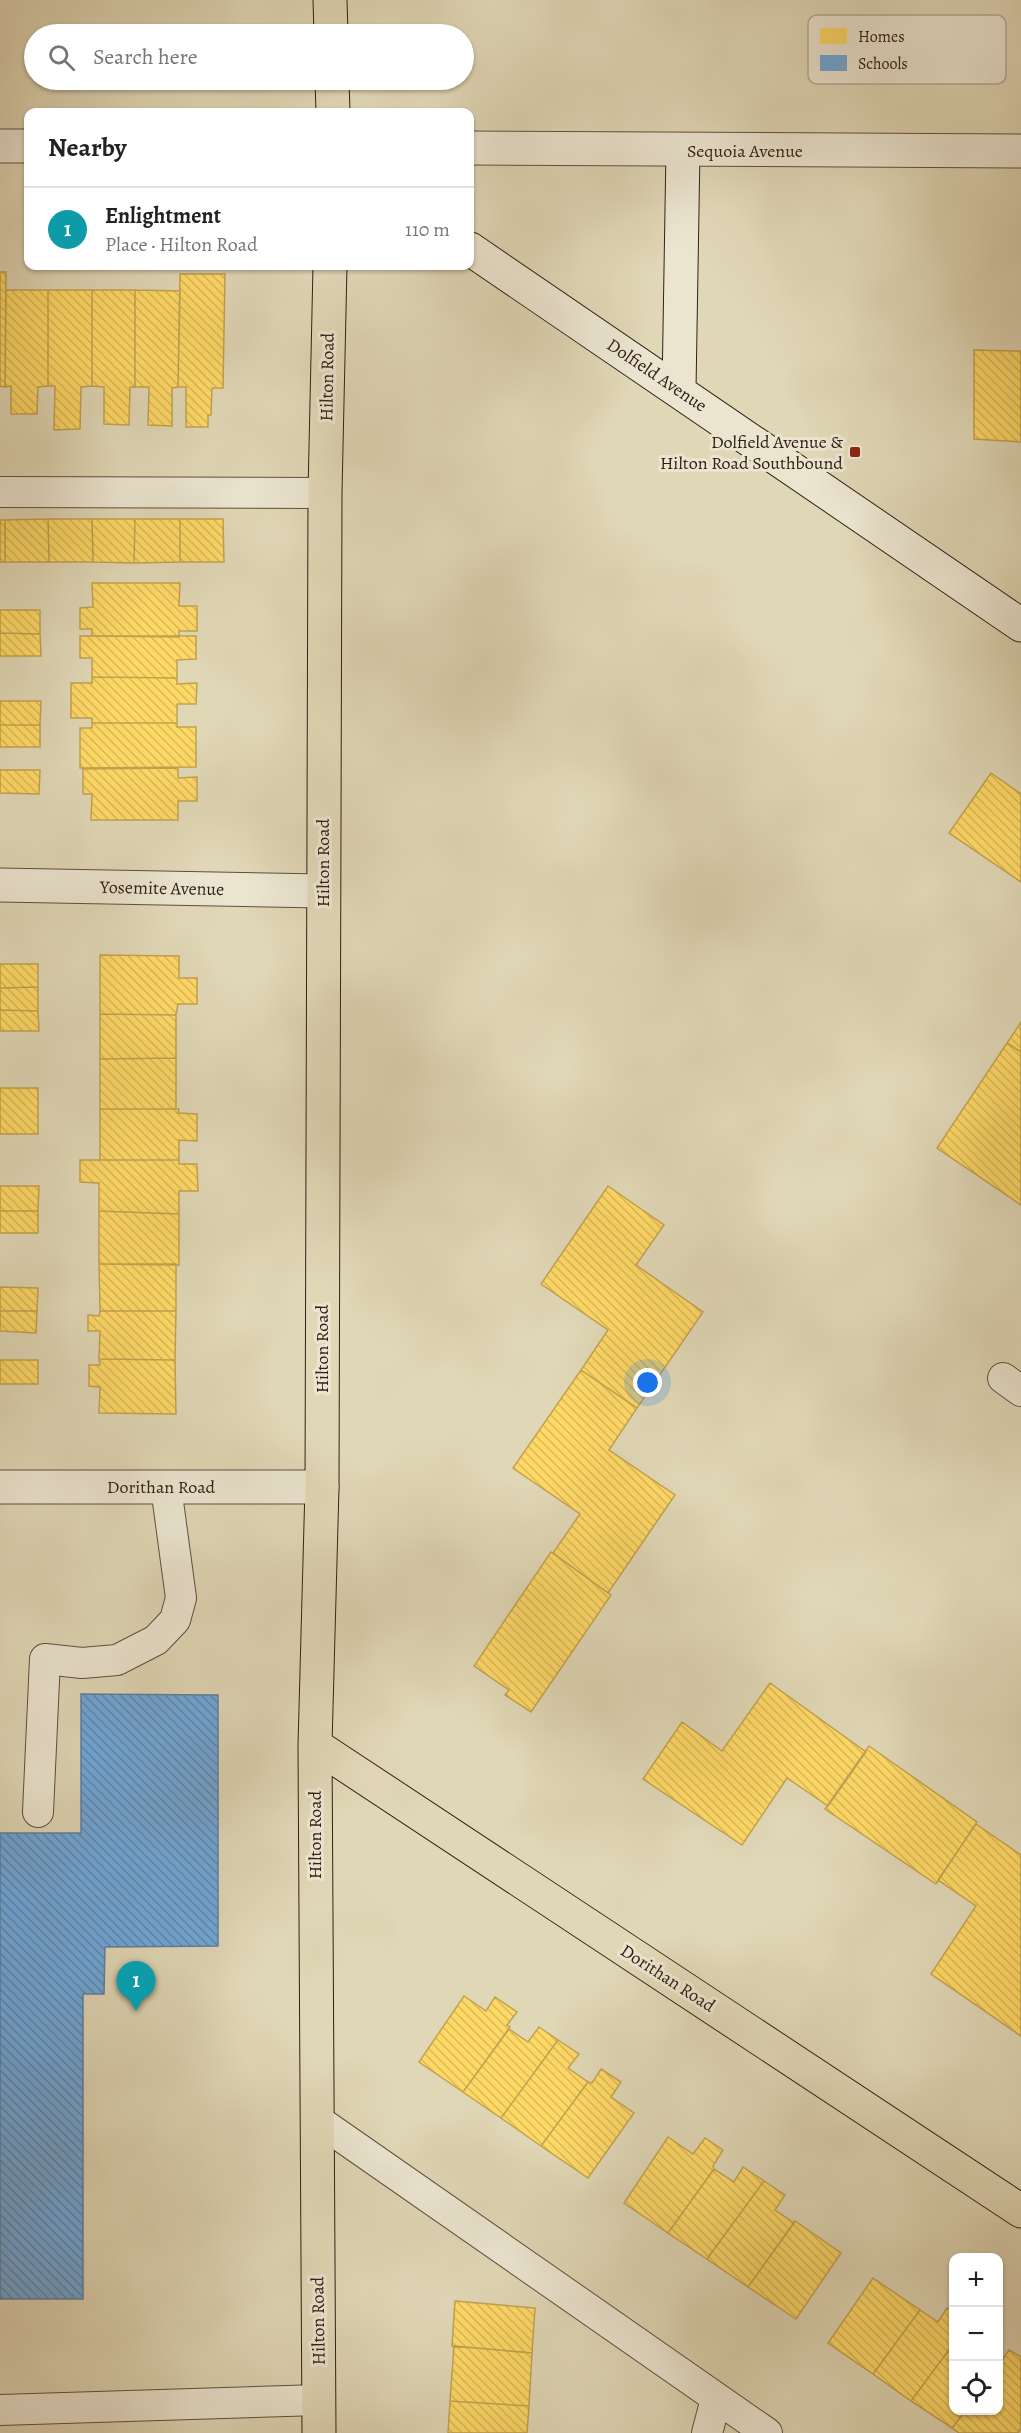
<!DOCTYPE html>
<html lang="en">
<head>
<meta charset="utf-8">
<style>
	:root { --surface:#fff; --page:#f2f2f2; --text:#222; --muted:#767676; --line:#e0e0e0; --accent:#8f2418 }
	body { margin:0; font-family:Alegreya,serif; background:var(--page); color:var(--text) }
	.controls { position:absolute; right:18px; bottom:18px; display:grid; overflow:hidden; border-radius:12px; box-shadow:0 2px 4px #0004 }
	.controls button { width:54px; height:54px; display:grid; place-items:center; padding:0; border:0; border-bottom:2px solid var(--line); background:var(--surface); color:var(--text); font:30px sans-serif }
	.you { position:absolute; left:648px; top:1383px; width:21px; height:21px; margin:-15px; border:4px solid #fff; border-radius:50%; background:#1a73e8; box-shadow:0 0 0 9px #1a73e833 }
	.badge { display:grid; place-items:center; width:39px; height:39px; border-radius:50%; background:var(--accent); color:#fff; font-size:20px; font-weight:700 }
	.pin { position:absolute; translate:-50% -50px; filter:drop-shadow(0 2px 3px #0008) }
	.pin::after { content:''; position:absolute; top:32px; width:21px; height:18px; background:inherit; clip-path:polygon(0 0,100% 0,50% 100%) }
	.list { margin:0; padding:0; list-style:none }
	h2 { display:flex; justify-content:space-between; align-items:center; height:78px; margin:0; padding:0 24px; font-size:26px }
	h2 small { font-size:20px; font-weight:400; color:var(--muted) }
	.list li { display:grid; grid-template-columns:39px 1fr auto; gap:18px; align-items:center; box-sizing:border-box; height:84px; padding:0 24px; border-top:2px solid var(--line) }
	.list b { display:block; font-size:22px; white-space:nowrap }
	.list p { margin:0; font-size:20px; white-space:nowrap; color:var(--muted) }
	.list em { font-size:20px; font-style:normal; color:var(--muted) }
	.icon { flex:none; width:33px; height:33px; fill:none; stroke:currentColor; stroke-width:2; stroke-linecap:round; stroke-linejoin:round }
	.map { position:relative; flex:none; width:1021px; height:2433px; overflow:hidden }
	.search { position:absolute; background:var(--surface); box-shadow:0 2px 4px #0004; left:24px; top:24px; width:450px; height:66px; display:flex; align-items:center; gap:15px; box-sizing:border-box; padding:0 21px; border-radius:33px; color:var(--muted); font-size:22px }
	.panel { position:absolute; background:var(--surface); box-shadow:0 2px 4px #0004; left:24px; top:108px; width:450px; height:162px; border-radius:12px }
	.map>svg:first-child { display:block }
	.homes { fill:url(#homes-back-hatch); stroke:#c2a24f; stroke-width:1.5 }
	.schools { fill:url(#schools-back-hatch); stroke:#5d7fa1; stroke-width:1.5 }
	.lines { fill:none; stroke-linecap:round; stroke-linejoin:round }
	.lane-casing { stroke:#5e4e40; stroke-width:32 }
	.street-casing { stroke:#5e4e40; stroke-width:35 }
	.secondary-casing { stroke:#322018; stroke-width:35 }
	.primary-casing { stroke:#322018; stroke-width:35 }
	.lane { stroke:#ebe5d0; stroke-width:30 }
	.street { stroke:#ebe5d0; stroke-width:33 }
	.secondary { stroke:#ebe5d0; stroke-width:33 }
	.primary { stroke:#e0d7b6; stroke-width:33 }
	.poi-dot { fill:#8f2418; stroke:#ebe5d0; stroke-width:2 }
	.labels { text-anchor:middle; stroke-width:6; stroke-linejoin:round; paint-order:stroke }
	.street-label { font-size:18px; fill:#322018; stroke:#ebe5d0 }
	.poi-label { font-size:18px; fill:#322018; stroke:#ebe5d0; text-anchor:end }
	.key { fill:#ebe5d0; stroke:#b4aa99; stroke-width:1.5 }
	.key-label { font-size:16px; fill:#322018 }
</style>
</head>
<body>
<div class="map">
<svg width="1021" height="2433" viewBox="0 0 1021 2433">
	<defs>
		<pattern id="homes-back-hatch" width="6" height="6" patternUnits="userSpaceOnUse" patternTransform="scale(1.5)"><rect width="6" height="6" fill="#ffd966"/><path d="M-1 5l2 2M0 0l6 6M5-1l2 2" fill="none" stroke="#dbba58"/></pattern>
		<pattern id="schools-back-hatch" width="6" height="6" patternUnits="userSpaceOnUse" patternTransform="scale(1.5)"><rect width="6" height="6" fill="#6fa8dc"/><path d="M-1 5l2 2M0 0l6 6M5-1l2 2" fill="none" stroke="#5c88b1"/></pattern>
	</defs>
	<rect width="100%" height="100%" fill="#e0d7b6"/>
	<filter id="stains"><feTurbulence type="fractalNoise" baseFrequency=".00333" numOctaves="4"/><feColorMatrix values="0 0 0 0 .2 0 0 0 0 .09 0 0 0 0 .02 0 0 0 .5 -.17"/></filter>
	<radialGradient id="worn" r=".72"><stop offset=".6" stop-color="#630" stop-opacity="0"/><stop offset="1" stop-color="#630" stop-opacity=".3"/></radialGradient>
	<path class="homes" d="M0,272H6L5,387L0,386Z
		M180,274H225L223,388H212L211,415H208V427H186V387H178Z
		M6,290H48V386L38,387L37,414H11V386L5,387Z
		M48,290H92V386L81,387L80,429L54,430L55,386H48Z
		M92,290H135V387H130L129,425L104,424V387L92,386Z
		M135,290L180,291L178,387L172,388V426L148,425L149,387H135Z
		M974,350L1021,351V442L974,439Z
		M48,519L49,562H5V520Z
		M48,519H92L93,562H49Z
		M92,519H135L134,563L93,562Z
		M135,519H180V562L134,563Z
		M180,519H223L224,562H180Z
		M0,520H5V562H0Z
		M92,583H180L179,606H197V631H179V637L92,636V629H80V608L93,607Z
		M0,610H40V634L0,633Z
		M0,633L40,634L41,656H0Z
		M80,636H196V659L177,660V678L92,677V658H80Z
		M92,677L177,678V684L197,683L196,704H177V723H92V718H71V683H92Z
		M0,701H41L40,725H0Z
		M92,723H177V727H196V767L80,768V728H92Z
		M0,725H40V747H0Z
		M178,768V778L197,777V801H178V820H91L92,794H83V769Z
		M0,770H40L39,794L0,793Z
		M991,773L1021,794V882L949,833Z
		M100,955L179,956V978H197V1004H178L176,1015L100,1014Z
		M0,964H38V987L0,988Z
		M38,987V1011L0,1010V988Z
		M0,1010L38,1011L39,1031H0Z
		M100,1014L176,1015V1058L100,1059Z
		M1021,1022V1052L1007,1043Z
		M1007,1043L1021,1052V1205L937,1148Z
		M176,1058V1109H100V1059Z
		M0,1088H38V1134H0Z
		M100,1109H179L178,1113L197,1114V1141L179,1140V1160H100Z
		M80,1160H179V1164H197L198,1191H179V1214L99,1211V1183L80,1182Z
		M0,1186H39L38,1211H0Z
		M608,1186L664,1225L636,1265L703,1312L637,1408L581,1370L608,1330L541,1284Z
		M0,1211H38V1233H0Z
		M99,1211L179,1214V1265L99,1264Z
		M99,1264H176V1311H100Z
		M0,1287L38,1288L37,1311H0Z
		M0,1311H37L36,1333L0,1331Z
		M100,1311H176L175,1360L99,1359L100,1331H88V1315L99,1316Z
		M99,1359L175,1360L176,1414L99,1413L100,1387L89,1386V1365H100Z
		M0,1360H38V1384H0Z
		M581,1370L637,1408L609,1450L675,1495L608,1593L553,1553L580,1514L513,1468Z
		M551,1552L611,1595L531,1712L505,1695L509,1690L474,1666Z
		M770,1683L866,1752L828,1806L787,1778L742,1845L643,1779L682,1722L722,1751Z
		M869,1746L977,1822L936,1884L825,1809Z
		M976,1824L1021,1855V2036L931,1974L976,1906L938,1880Z
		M464,1996L486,2011L495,1997L517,2012L507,2025L510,2027L463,2092L419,2062Z
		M539,2027L558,2040L501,2118L463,2092L509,2029L528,2042Z
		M558,2040L579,2054L568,2068L588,2082L541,2146L501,2118Z
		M601,2069L621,2082L611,2097L634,2113L588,2178L541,2146L588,2082L592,2083Z
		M668,2137L693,2154L705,2138L723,2150L713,2166L714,2169L668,2233L624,2203Z
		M743,2167L764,2181L707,2259L668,2233L714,2169L734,2182Z
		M764,2181L785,2195L775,2210L794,2223L748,2287L707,2259Z
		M795,2221L841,2253L796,2319L748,2287Z
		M873,2278L920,2310L873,2374L828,2343Z
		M455,2301L535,2308L532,2353L452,2346Z
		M947,2308L954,2312V2343L911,2401L873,2374L920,2310L938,2322Z
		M954,2343V2410H966L952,2428L911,2401Z
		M454,2346L532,2353L529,2406L450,2401Z
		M1009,2350L1021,2357V2428L1018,2433H959L952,2428L966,2410H998V2366Z
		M450,2401L529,2406L527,2433H448Z"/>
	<path class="schools" d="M81,1694L218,1695V1946L105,1947L104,1994H83V2299H0V1833H81Z"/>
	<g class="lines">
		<defs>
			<path id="lane" d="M0,492L325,493
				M1003,1378L1021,1391
				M38,1812L45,1659L82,1663L117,1660L156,1640L175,1620L181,1598L166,1487
				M316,2119L767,2433
				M0,2410L319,2400
				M707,2433L716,2399"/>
			<path id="street" d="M0,146H28
				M470,148L1021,151
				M0,885L323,891
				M0,1487H322"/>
			<path id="secondary" d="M470,249L1021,625
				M679,390L683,150"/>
			<path id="primary" d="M330,0L331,34
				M332,80L333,112
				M315,1745L1021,2211
				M319,2433L315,1745L322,1487L325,493L330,266"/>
		</defs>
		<use href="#lane" class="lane-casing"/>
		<use href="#street" class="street-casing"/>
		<use href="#secondary" class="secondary-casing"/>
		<use href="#primary" class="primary-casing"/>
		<use href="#lane" class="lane"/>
		<use href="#street" class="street"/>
		<use href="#secondary" class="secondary"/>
		<use href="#primary" class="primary"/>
	</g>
	<rect class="poi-dot" x="849" y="446" width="12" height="12" rx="3"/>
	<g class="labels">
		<g class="street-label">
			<text x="745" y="157">Sequoia Avenue</text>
			<text transform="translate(657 375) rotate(34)" y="6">Dolfield Avenue</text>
			<text transform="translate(327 377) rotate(-89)" y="6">Hilton Road</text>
			<text transform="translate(323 863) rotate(-90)" y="6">Hilton Road</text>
			<text transform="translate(162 888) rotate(1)" y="6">Yosemite Avenue</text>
			<text transform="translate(322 1349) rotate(-90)" y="6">Hilton Road</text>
			<text x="161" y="1493">Dorithan Road</text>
			<text transform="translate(315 1835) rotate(-90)" y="6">Hilton Road</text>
			<text transform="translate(668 1978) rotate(33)" y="6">Dorithan Road</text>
			<text transform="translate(318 2321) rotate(-91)" y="6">Hilton Road</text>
		</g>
		<g class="poi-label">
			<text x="843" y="448">Dolfield Avenue &amp;<tspan x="843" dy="21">Hilton Road Southbound</tspan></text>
		</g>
	</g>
	<rect x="808" y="15" width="198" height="69" rx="9" class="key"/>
	<rect x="820" y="28" width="27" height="16" fill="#ffd966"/>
	<rect x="820" y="55" width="27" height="16" fill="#6fa8dc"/>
	<g class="key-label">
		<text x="858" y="42">Homes</text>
		<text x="858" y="69">Schools</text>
	</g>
	<rect width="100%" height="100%" filter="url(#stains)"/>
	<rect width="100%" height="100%" fill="url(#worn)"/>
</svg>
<div class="controls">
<button>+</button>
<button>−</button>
<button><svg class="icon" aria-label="locate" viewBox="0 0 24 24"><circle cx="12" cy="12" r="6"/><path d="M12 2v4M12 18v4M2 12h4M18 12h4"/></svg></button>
</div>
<div class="you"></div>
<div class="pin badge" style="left:136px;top:2011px;background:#0f9aa8">1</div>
<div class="search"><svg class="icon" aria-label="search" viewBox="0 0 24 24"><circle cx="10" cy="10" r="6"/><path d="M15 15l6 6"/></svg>Search here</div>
<section class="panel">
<h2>Nearby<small></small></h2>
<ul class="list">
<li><span class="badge" style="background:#0f9aa8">1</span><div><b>Enlightment</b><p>Place · Hilton Road</p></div><em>110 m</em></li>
</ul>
</section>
</div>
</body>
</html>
